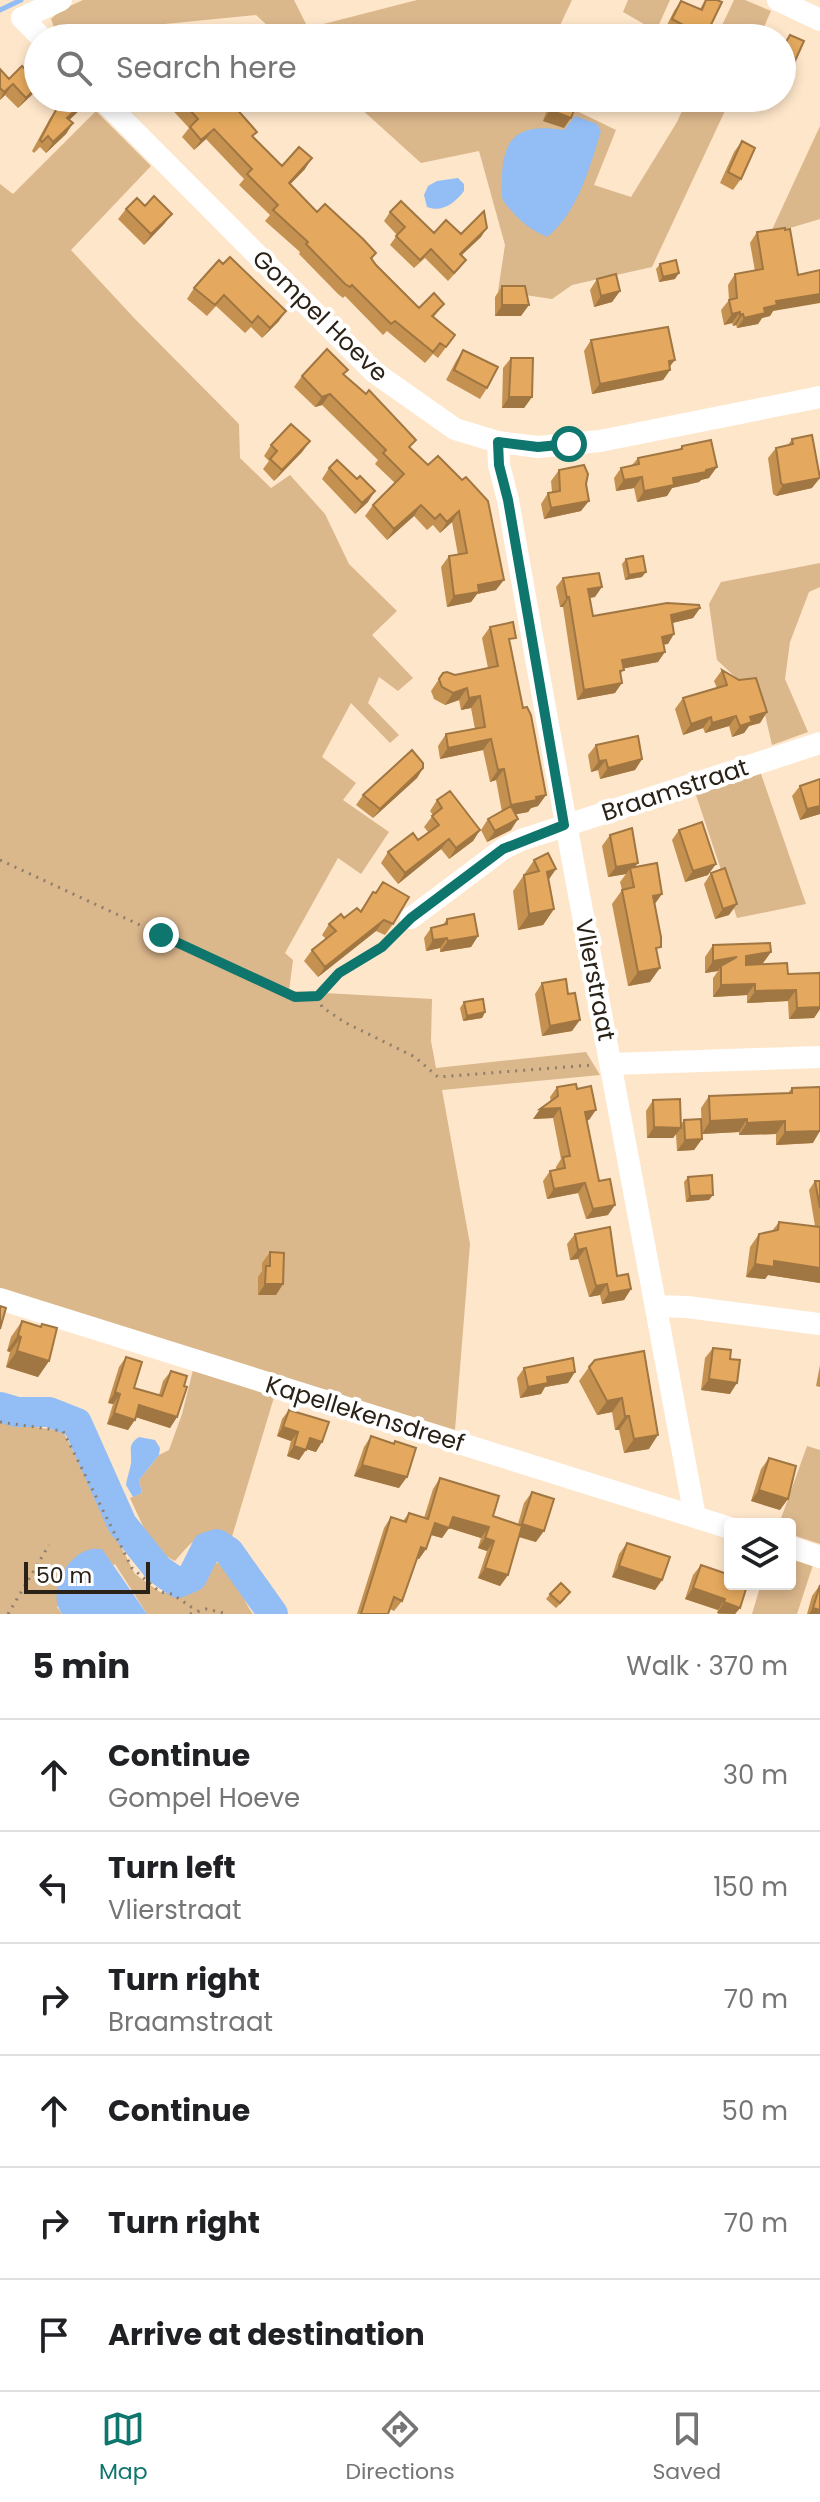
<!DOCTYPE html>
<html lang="en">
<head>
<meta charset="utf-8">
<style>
	:root { --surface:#fff; --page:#f6f6f6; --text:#202124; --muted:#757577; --line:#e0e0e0; --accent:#0f766e }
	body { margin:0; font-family:Poppins,sans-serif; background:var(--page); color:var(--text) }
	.controls { position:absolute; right:24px; bottom:24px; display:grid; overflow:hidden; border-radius:8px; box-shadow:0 4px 12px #0003 }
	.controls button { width:72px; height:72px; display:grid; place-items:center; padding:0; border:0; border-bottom:2px solid var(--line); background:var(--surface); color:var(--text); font:40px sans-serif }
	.scale { position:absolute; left:24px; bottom:20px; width:126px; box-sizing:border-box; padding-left:8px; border:4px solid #2a2117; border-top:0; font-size:22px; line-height:28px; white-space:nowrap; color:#2a2117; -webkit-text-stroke:6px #fff; paint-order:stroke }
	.stop { position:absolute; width:24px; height:24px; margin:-18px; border:6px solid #0f766e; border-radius:50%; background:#fff }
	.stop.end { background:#0f766e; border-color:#fff; box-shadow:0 2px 8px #0008 }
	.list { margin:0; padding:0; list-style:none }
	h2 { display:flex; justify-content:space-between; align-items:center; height:104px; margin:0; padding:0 32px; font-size:34px }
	h2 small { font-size:26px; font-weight:400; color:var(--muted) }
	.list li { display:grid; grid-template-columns:52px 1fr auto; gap:24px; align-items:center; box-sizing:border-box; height:112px; padding:0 32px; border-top:2px solid var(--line) }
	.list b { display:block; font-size:30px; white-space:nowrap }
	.list p { margin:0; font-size:26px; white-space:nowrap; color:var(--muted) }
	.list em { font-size:26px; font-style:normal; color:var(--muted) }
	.icon { flex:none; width:44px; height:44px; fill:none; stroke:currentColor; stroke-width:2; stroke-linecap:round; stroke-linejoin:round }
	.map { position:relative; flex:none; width:820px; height:1614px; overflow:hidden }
	.search { position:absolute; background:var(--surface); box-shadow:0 4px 12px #0003; left:24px; right:24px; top:24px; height:88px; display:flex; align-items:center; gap:20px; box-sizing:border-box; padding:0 28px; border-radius:44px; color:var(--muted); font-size:30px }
	.sheet { height:776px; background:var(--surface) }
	nav { display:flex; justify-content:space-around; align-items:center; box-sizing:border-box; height:112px; border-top:2px solid var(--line); background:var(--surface); font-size:22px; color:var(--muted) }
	nav a { display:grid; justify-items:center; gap:4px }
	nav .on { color:var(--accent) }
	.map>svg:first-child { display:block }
	.green { fill:#dbb78c }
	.water { fill:#93bdf5 }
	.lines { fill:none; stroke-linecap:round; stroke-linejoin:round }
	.stream { stroke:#93bdf5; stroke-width:5 }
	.river { stroke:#93bdf5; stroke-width:30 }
	.path { stroke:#8e7e6b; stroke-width:3; stroke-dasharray:2 6; stroke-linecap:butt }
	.minor { stroke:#fff; stroke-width:22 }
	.wall { fill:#c49151 }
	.shaded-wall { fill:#a07642 }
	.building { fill:#e4a95e; stroke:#a07642; stroke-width:2 }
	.route { stroke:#0f766e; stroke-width:10 }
	.labels { text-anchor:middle; stroke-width:8; stroke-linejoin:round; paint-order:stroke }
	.street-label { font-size:24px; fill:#2a2117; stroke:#fff }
</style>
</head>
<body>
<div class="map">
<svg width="820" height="1614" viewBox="0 0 820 1614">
	<rect width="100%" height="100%" fill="#fee6ca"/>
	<path class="green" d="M83,0H294L308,28L417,0H572L554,38H281L256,15L134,27L121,38H58L51,19L61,10Z
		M628,0H670L656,31L623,12Z
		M734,0H745L771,11L759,38H716Z
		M349,98H550L616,130L594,185L631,197L677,122L688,98H731L652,267L572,285L552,299L498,291L505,245L479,151L421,163Z
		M96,111L151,166L71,250L135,319L239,424L240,458L271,488L290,475L325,514L349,564L397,611L372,635L413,678L398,691L379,677L368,703L399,735L390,743L351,703L322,757L356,783L343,800L389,832L361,874L338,858L285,953L293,960L289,991L432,999L431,1041L436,1068L586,1052L600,1075L442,1090L470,1244L455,1430L0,1289V184L13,194Z
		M820,126V219L770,234Z
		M820,563V587L809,592L790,642L785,679L808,732L772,745L762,702L717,660L709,604L721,582Z
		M760,771L806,904L737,918L695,792Z
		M193,1370L275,1394L231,1540C202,1526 194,1540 175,1561L154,1550L130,1498L142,1493L139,1480L159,1455L169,1450L182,1414Z
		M0,1422L63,1431L135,1574L160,1592L182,1595L202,1586L207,1571L215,1562C237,1570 240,1597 253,1614H147L115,1564L57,1607L62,1614H0Z
		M807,1446L820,1450V1544L790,1534V1524H779Z
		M790,1557L813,1565L797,1614H752L761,1584H790Z"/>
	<path class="water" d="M575,116L597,124L601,131C590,167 577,214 547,237C526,228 517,218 504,202C500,196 502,184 502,177C503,132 524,124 564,130Z
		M458,178L464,184V191C455,203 442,213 427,207L424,195L428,186L437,181Z
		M139,1437L155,1440L160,1448L159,1455L139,1480L142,1493L133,1497L126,1485C127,1477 130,1470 131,1463C132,1450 127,1445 139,1437Z
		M102,1549L147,1614H62C47,1594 65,1557 88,1550C93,1548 97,1549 102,1549Z"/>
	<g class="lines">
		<path class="stream" d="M0,10L21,0"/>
		<path class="river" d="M0,1407L17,1412H49L77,1423L122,1524L158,1569L178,1583L192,1577L207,1547L217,1544L229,1552L273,1614"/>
		<path class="path" d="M0,860L295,997L318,996
			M397,932L382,947L339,973L318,996L322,1007L344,1022L415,1057L438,1077L592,1065
			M0,1422L63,1431L132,1568L160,1592L172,1594L197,1611
			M8,1614L49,1545
			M190,1614L206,1609L228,1614"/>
		<path class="minor" d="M778,0L820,20
			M42,38L22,18L61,0
			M101,98L374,372L455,429L498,442L538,447L600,441L820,397
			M498,442L499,465L508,500C567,840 632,1178 695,1517
			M411,918L503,849L521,840L820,743
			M611,1064L820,1057
			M0,1299L730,1528
			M656,1306L687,1307L820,1324
			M790,1547L820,1557"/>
	</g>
	<path class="wall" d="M705,0H717L722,2L704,38H682L665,29L674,11L681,1L700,9Z
		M38,65V89L18,108L5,95L0,100V69L9,79L26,70Z
		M142,98H227L253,137L282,166L305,169L290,184L317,212L376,253L372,259L376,265L419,308L444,304L433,318L455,335L438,358L433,354L425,363L387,331L383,335L345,296L343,298L338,294L299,254L300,252L265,221L270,215L239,185L244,179L206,139L194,150L182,137L189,128L166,103L157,112Z
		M553,98H565L564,128L543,121L548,106Z
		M86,104L69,120L73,123L66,134L46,153L40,147L34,153L32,151L50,118L57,108Z
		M742,141L741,179L733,190L720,183L734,152Z
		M145,206L172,214L164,224L144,245L118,219L126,209Z
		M390,212L434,233L481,237L462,255L466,260L460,268L448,281L425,258L414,268L390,245L397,235L384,221Z
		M757,232L773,311L770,316L762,318L758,324L737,328L736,325L733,326L732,323L724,325L721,310L729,300L728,285L735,274L755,271L750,243Z
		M219,260L279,321L262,338L251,327L245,333L216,306L207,316L187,299L194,288Z
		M660,264L675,279L659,282L656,269Z
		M597,279L620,291L612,302L594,307L590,290Z
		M502,286L521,316H495V297Z
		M591,340L670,367V370L663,380L592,394L584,351Z
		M463,350L487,388L480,399L446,380L456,361Z
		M511,358L532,397L524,408H502L503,368Z
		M344,375L410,448L428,465L438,456L496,590L477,594L471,602L447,607L441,567L449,556L458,555L452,522L440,533L433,525L427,530L414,516L387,540L365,516L373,505L395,483L375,464L378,460L322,405L315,407L294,387L302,376Z
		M792,439L812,488L776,496L773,494L768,458L776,448L788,445Z
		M310,441L302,452L274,481L263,469L269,461L264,456L271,445Z
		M682,446L709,478L701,480L699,482L672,488L667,496L637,502L634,488L616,491L614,478L621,468L632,465L638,458L679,450Z
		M329,468L368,502L355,514L322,479Z
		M559,470L581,511L544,519L541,504L548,493L552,492L551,481Z
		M626,559L642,577L625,580L622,564Z
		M563,578L595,597L590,598L593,616L700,608L693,618L672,623L668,644H664L658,662L624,668L620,675L615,693L577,700L563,607H560L556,587Z
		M490,627L511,645L523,708L546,795L538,806L531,808L528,812L515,814L511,830L487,842L481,830L488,819L502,812L496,780L490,782L483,750L440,759L438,746L446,734L475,729L471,708L461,710L459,700L445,705L434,699L431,691L443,673L455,675L488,668L482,638Z
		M722,670L767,712L760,723L749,726L744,733L732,737L729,726L705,733L703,728L683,735L675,709L683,698L717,688L714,681Z
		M596,745L642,759L635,770L600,779L598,770L591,772L588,755Z
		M423,768L417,778L373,818L356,805L363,795Z
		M800,786L820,814L800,820L792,796Z
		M437,800L480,830L473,841L449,859L441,849L398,884L381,863L388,852L418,840L429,833L424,827L433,815L430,811Z
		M679,830L708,875L685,882L672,840Z
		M610,835L635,867L655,904L657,952L650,982L628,986L612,904L622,890L620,882L626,874L608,877L602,846Z
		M534,860L556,869L548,880L554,909L543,925L518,930L513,891Z
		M711,873L729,915L715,919L704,884Z
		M383,882L393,924L385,935L376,931L318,977L304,961L312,950L326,939L322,935L329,924L360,911L373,892L375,893Z
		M447,919L478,936L471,947L440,952V948L426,951L424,938L431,928L442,926Z
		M713,945L771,952L763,963L756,965L788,974L818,973L820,971V1009L814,1018L789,1019L788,1001L747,1003V995L713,997V978L718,971L705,973V957Z
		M542,983L568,994L572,1031L542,1036L535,994Z
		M464,1002L485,1012L482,1018L463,1021L460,1008Z
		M557,1087L589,1120H587L599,1181L608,1215L586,1219L578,1193L547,1199L543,1181L550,1171L556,1170V1167L561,1159L553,1118L533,1119L551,1102L550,1097Z
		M792,1088L813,1143L776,1145V1134L739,1135V1132L702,1134L701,1108L709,1096L788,1093Z
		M653,1100L681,1124L684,1120L702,1139L694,1150L677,1151L676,1134L673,1138H647L646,1111Z
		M688,1177L709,1200L686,1202L684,1182Z
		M815,1181H820V1283L768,1275L765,1279L746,1277L750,1247L759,1234L772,1231L779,1222L815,1226L809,1190Z
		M575,1234L631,1289L624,1300L602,1304L600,1295L589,1297L578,1259L570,1260L567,1244Z
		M270,1252L283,1284L276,1295H258V1277L262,1271V1263Z
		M22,1321L40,1327L42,1324L49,1361L38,1377L6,1367L10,1352L7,1351L11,1337Z
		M713,1348L730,1359V1394L701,1390L705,1358Z
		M644,1351L649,1449L624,1453L619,1430H615L612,1412L597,1415L579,1381L589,1367Z
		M126,1357L134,1388L159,1395L163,1381L171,1371L177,1417L170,1428L136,1417L128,1430L107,1424L113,1404L108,1403L109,1399L119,1367Z
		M820,1365V1387L816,1386Z
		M524,1368L568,1383L545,1387L541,1394L520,1398L517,1378Z
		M289,1410L316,1452L306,1449L299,1460L287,1456L291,1441L277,1436L282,1419Z
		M371,1436L394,1443L399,1488L354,1476L364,1447Z
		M769,1458L780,1510L751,1501L761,1469Z
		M440,1478L493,1516L518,1524L524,1503L532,1492L536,1542L518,1537L508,1575L500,1586L478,1578L487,1551L478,1548L481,1538L449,1528L442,1538L431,1535L426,1549L419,1559L417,1558L402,1601L394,1611L390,1609L388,1614H357L384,1528L391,1517L403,1521L409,1513L424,1518L433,1489Z
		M627,1543L662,1580L655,1590L612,1577L619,1554Z
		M701,1565L730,1584L740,1608L735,1614H719L717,1613L718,1610L685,1599L693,1575Z
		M820,1585V1614H807L812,1596Z
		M550,1594L566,1598L556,1608L546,1599Z"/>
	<path class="shaded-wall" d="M13,84L5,95L0,100L4,92Z
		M38,86V89L18,108L26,98Z
		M88,98H90L86,104L60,129L67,118Z
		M168,98H169L157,112L164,102Z
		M550,110L571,118L564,128L543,121Z
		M73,123L66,134L46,153L53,142Z
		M214,129L206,139L194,150L201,140Z
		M312,158L305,169L281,194L289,183Z
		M172,214L164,224L144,245L151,234Z
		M487,228L481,237L454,262L460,254Z
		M679,273L675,279L659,282L663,277Z
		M620,291L612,302L594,307L601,296Z
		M820,294V303L773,311L770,316L762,318L758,324L737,328L744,318L776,301Z
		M502,305H529L521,316H495Z
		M286,311L279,321L262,338L270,328Z
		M740,312L732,323L724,325L732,314Z
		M743,314L736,325L733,326L740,315Z
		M675,360L667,370H670L663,380L592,394L600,384Z
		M330,394L322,405L315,407L322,397Z
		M509,397H532L524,408H502Z
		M310,441L302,452L274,481L282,470Z
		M717,467L709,478L701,480L699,482L672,488L667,496L637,502L644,491L673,478Z
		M642,477L634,488L616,491L624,480Z
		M820,478L812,488L776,496L783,485Z
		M375,491L368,502L355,514L362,503Z
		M589,501L581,511L544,519L551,508Z
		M421,505L414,516L387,540L394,529Z
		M459,511L452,522L440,533L447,522Z
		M646,572L642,577L625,580L629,575Z
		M504,580L496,590L477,594L471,602L447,607L454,596L478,585Z
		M602,587L595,597L582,599L588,589Z
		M569,597L563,607H560L567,598Z
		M700,608L693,618L664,625L671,615Z
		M674,634L668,644L656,646L662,637Z
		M665,652L658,662L616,670L622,660Z
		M622,683L615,693L577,700L584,690Z
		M467,688L459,700L445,705L453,693Z
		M480,696L471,708L461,710L469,698Z
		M767,712L760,723L749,726L744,733L732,737L740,726L750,717Z
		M736,716L729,726L705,733L712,723Z
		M711,717L703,728L683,735L691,724Z
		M491,739L483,750L440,759L448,748Z
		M642,759L635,770L600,779L608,768Z
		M606,760L598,770L591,772L599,761Z
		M423,768L417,778L373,818L380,809Z
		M504,769L496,780L490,782L498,770Z
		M546,795L538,806L531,808L528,812L503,817L511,805Z
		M820,806V814L800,820L807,809Z
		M518,819L511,830L487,842L495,831Z
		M480,830L473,841L449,859L456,848Z
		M449,839L441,849L398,884L405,873Z
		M638,863L631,872L630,868L626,874L608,877L616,867Z
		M716,864L708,875L685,882L693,871Z
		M556,869L545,885L547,872Z
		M662,894L652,908L653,896Z
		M737,904L729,915L715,919L723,909Z
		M554,909L543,925L518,930L529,914Z
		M384,920L376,931L318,977L325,967Z
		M478,936L471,947L440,952L448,941Z
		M447,938L440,948L426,951L433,940Z
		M771,952L763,963L738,968L746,956Z
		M737,957L721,966L718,971L705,973L713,961Z
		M660,968L650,982L628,986L638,972Z
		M755,984L747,995L713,997L721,985Z
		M796,990L788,1001L747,1003L755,991Z
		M820,1007V1009L814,1018L789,1019L797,1008Z
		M485,1012L482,1018L463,1021L467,1016Z
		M580,1020L572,1031L542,1036L550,1026Z
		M560,1108L553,1118L533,1119L540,1109Z
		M596,1110L589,1120L578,1122L585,1112Z
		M747,1119L739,1132L702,1134L710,1121Z
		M785,1121L776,1134L739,1135L747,1123Z
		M654,1127L681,1128L673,1138H647Z
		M820,1131L813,1143L776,1145L785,1132Z
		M702,1139L694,1150L677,1151L685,1140Z
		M585,1183L578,1193L547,1199L554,1189Z
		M713,1195L709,1200L686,1202L690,1196Z
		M615,1205L608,1215L586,1219L593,1209Z
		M586,1248L578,1259L570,1260L578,1250Z
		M774,1261L820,1268V1283L768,1275L765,1279L746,1277L755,1264Z
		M265,1284H283L276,1295H258Z
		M607,1284L600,1295L589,1297L596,1286Z
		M631,1289L624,1300L602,1304L609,1293Z
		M18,1335L21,1337L10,1352L7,1351Z
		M17,1351L49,1361L38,1377L6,1367Z
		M575,1372L568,1383L545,1387L541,1394L520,1398L528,1387L547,1377Z
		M709,1379L737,1383L730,1394L701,1390Z
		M115,1392L120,1394L113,1404L108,1403Z
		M622,1398L612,1412L597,1415L607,1401Z
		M139,1405L177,1417L170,1428L132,1416Z
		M114,1413L135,1420L128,1430L107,1424Z
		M625,1416H629L619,1430H615Z
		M283,1427L298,1432L291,1441L277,1436Z
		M658,1435L649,1449L624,1453L634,1439Z
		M310,1438L322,1442L316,1452L303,1448Z
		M294,1446L306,1450L299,1460L287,1456Z
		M362,1465L407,1477L399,1488L354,1476Z
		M759,1490L788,1499L780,1510L751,1501Z
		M453,1517L489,1527L481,1538L449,1528L442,1538L428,1534L435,1523Z
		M522,1524L544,1531L536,1542L514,1535Z
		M485,1538L494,1541L487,1551L478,1548Z
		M421,1547L426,1549L419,1559L413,1557Z
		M619,1566L662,1580L655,1590L612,1577Z
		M485,1568L508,1575L500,1586L478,1578Z
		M693,1588L725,1599L718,1610L685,1599Z
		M724,1602L740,1608L735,1614L717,1613Z
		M813,1608L820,1610V1614H809Z"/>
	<path class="building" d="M706,0H717L722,2L705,37L672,19L681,1L702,10Z
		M790,35L804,41L786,81L782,79V40L786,42Z
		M34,62L38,65V86L26,98L13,84L4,92L0,88V69L9,79L22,66L26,70Z
		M76,98H88L67,118L73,123L53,142L48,136L42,142L40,140L57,108Z
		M179,98H227L257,132L252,136L282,166L299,147L312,158L289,183L317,212L325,204L363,239L376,253L371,258L376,265L419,308L434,293L444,304L432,316L455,335L446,347L440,343L433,352L395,321L391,324L352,285L350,287L345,284L306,244L308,242L273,210L278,205L247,174L252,169L214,129L201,140L190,127L198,119Z
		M555,98H565L577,102L571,118L550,110Z
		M742,141L755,148L741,179L728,172Z
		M154,196L172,214L151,234L126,209L137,198L145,206Z
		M401,201L434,233L446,220L461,234L484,211L487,228L460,254L466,260L454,273L431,249L420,260L396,236L405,227L390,212Z
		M785,228V230L790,229L798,275L820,270V294L776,301L777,305L764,308L765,313L744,318L743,314L740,315V312L732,314L729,300L737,298L735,274L763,269L757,232Z
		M230,257L286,311L270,328L258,316L252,323L224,295L215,305L194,288L219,260L223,264Z
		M676,260L679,273L663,277L660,264Z
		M616,274L620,291L601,296L597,279Z
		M502,286H525L529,305H502Z
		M668,327L675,360L669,361L670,370L600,384L591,340Z
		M327,349L348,370L343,374L366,394L369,390L416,440L409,447L428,465L438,456L462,480L466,477L488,501L504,580L478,585L479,592L454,596L449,556L467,553L459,511L447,522L440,514L435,519L421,505L394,529L373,505L404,474L383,453L386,450L330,394L322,397L302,376Z
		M463,350L498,367L487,388L454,370Z
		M511,358H533L532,397H509Z
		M291,424L310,441L282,470L270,459L277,451L271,445Z
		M812,435L820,478L783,485L781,483L776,448L793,444L792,439Z
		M711,440L717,467L706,470V472L673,478L674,485L644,491L642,477L624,480L621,468L639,464L638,458L682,449V446Z
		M337,460L357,479L360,476L375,491L362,503L329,468Z
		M584,465L588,474L586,484L589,501L551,508L548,493L560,491L559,470Z
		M643,556L646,572L629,575L626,559Z
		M599,573L602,587L588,589L593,616L667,603L699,605L700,608L671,615L674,634L662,637L665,652L622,660L624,670L620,671L622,683L584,690L569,597L567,598L563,578Z
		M513,622L516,638L509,639L523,708L527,707L531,715L546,795L536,797L537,800L511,805L504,769L498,770L491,739L448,748L446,734L485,727L480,696L469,698L467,688L453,693L442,687L439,679L443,673L447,672L455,675L498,666L490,627Z
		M722,670L739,680L756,678L767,712L750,717L752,722L740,726L736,716L712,723L711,717L691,724L683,698L727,685Z
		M638,736L642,759L608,768L606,760L599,761L596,745Z
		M412,750L423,763V768L380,809L363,795Z
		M820,779V806L807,809L800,786Z
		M450,791L480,830L456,848L449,839L405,873L388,852L413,833L418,840L439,825L432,816L442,808L437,800Z
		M511,806L518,819L495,831L488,819Z
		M702,822L716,864L693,871L679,830Z
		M632,828L638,863L616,867L610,835Z
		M548,853L556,869L547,872L554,909L529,914L524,875L539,871L534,860Z
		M657,863L662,894L653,896L661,937V947L656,948L660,968L638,972L622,890L634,887L630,868Z
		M725,868L737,904L723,909L711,873Z
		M383,882L409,897L393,924L384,920L325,967L312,950L336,931L329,924L341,914L344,918L357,908L361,912L373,892L376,893Z
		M474,914L478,936L448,941L447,938L433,940L431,928L447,924V919Z
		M770,943L771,952L746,956V965L787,963L788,974L820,973V1007L797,1008L796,990L755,991V984L721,985V966L737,957L713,961V945Z
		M566,979L568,994L575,993L580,1020L550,1026L542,983Z
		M483,999L485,1012L467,1016L464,1002Z
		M576,1084L577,1089L591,1086L596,1110L585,1112L599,1181L610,1179L615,1205L593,1209L585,1183L554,1189L550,1171L565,1168L563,1157L570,1156L560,1108L540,1109L558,1096L557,1087Z
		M820,1087V1131L785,1132V1121L747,1123V1119L710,1121L709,1096L792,1093V1088Z
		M680,1099L681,1128L654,1127L653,1100Z
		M701,1119L702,1139L685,1140L684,1120Z
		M712,1175L713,1195L690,1196L688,1177Z
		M815,1181H820V1208Z
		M779,1222L820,1227V1226V1268L774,1261V1267L755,1264L759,1234L778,1230Z
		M610,1227L617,1276L628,1274L631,1289L609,1293L607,1284L596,1286L586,1248L578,1250L575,1234Z
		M270,1252L284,1253L283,1284H265L266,1266H270Z
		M0,1306L6,1308L0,1329Z
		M22,1321L41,1327L42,1324L57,1328L49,1361L17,1351L21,1337L18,1335Z
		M713,1348L731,1350L730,1359L740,1360L737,1383L709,1379Z
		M644,1351L658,1435L634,1439L629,1416H625L622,1398L607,1401L589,1367L595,1360Z
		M126,1357L142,1362L134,1388L162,1396L171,1371L187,1376L184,1386L187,1387L177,1417L139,1405L135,1420L114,1413L120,1394L115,1392L116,1389Z
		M573,1358L575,1372L547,1377L548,1383L528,1387L524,1368Z
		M289,1410L329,1422L322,1442L310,1438L306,1450L294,1446L298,1432L283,1427Z
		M371,1436L394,1444L395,1441L416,1448L407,1477L362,1465Z
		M769,1458L796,1466L788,1499L759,1490Z
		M440,1478L499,1496L493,1516L522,1526L508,1575L485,1568L494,1541L485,1538L489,1527L453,1517L449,1528L435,1523L426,1549L421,1547L402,1601L394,1597L388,1614H361L391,1517L406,1522L409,1513L428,1519Z
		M532,1492L554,1499L544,1531L522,1524Z
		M627,1543L670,1557L662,1580L619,1566Z
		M701,1565L730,1575V1584L746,1589L740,1608L724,1602L725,1599L693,1588Z
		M561,1583L570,1592L560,1603L550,1594Z
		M820,1585V1610L813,1608Z"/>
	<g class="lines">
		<path class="route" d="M161,935L295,997L318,996L339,973L382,947L411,918L503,849L564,825L508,500L499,465L498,442L538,447L569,444"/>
	</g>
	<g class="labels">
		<g class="street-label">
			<text transform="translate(320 316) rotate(44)" y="8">Gompel Hoeve</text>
			<text transform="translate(675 790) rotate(-18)" y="8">Braamstraat</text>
			<text transform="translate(595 980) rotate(79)" y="8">Vlierstraat</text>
			<text transform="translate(365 1414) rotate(17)" y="8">Kapellekensdreef</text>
		</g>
	</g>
</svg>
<div class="controls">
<button><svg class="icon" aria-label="layers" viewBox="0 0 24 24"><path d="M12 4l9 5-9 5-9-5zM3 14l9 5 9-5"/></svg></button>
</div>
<div class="scale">50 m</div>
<div class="stop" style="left:569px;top:444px"></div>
<div class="stop end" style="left:161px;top:935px"></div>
<div class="search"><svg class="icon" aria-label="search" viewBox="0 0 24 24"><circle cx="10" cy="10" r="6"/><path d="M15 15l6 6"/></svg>Search here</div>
</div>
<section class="sheet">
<h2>5 min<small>Walk · 370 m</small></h2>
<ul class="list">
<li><svg class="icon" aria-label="ahead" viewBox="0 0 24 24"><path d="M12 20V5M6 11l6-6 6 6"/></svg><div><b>Continue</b><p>Gompel Hoeve</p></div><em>30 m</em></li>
<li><svg class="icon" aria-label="left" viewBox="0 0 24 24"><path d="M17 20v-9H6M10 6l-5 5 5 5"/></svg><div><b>Turn left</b><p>Vlierstraat</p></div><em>150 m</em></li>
<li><svg class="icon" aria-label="right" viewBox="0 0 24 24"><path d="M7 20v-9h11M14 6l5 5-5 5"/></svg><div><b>Turn right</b><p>Braamstraat</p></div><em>70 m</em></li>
<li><svg class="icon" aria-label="ahead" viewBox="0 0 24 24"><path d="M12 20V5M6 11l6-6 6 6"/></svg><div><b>Continue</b></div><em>50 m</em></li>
<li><svg class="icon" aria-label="right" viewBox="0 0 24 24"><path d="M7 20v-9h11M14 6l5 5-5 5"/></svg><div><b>Turn right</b></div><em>70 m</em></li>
<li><svg class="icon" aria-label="arrive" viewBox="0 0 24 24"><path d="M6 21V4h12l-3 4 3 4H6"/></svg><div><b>Arrive at destination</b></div></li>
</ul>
</section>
<nav>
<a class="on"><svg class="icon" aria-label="map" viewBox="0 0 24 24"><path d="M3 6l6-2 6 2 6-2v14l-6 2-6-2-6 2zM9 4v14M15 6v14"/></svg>Map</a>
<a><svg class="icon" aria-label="directions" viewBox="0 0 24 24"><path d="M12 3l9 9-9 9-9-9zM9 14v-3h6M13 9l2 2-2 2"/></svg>Directions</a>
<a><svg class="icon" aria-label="saved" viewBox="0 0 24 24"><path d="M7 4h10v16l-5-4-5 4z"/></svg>Saved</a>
</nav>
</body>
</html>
